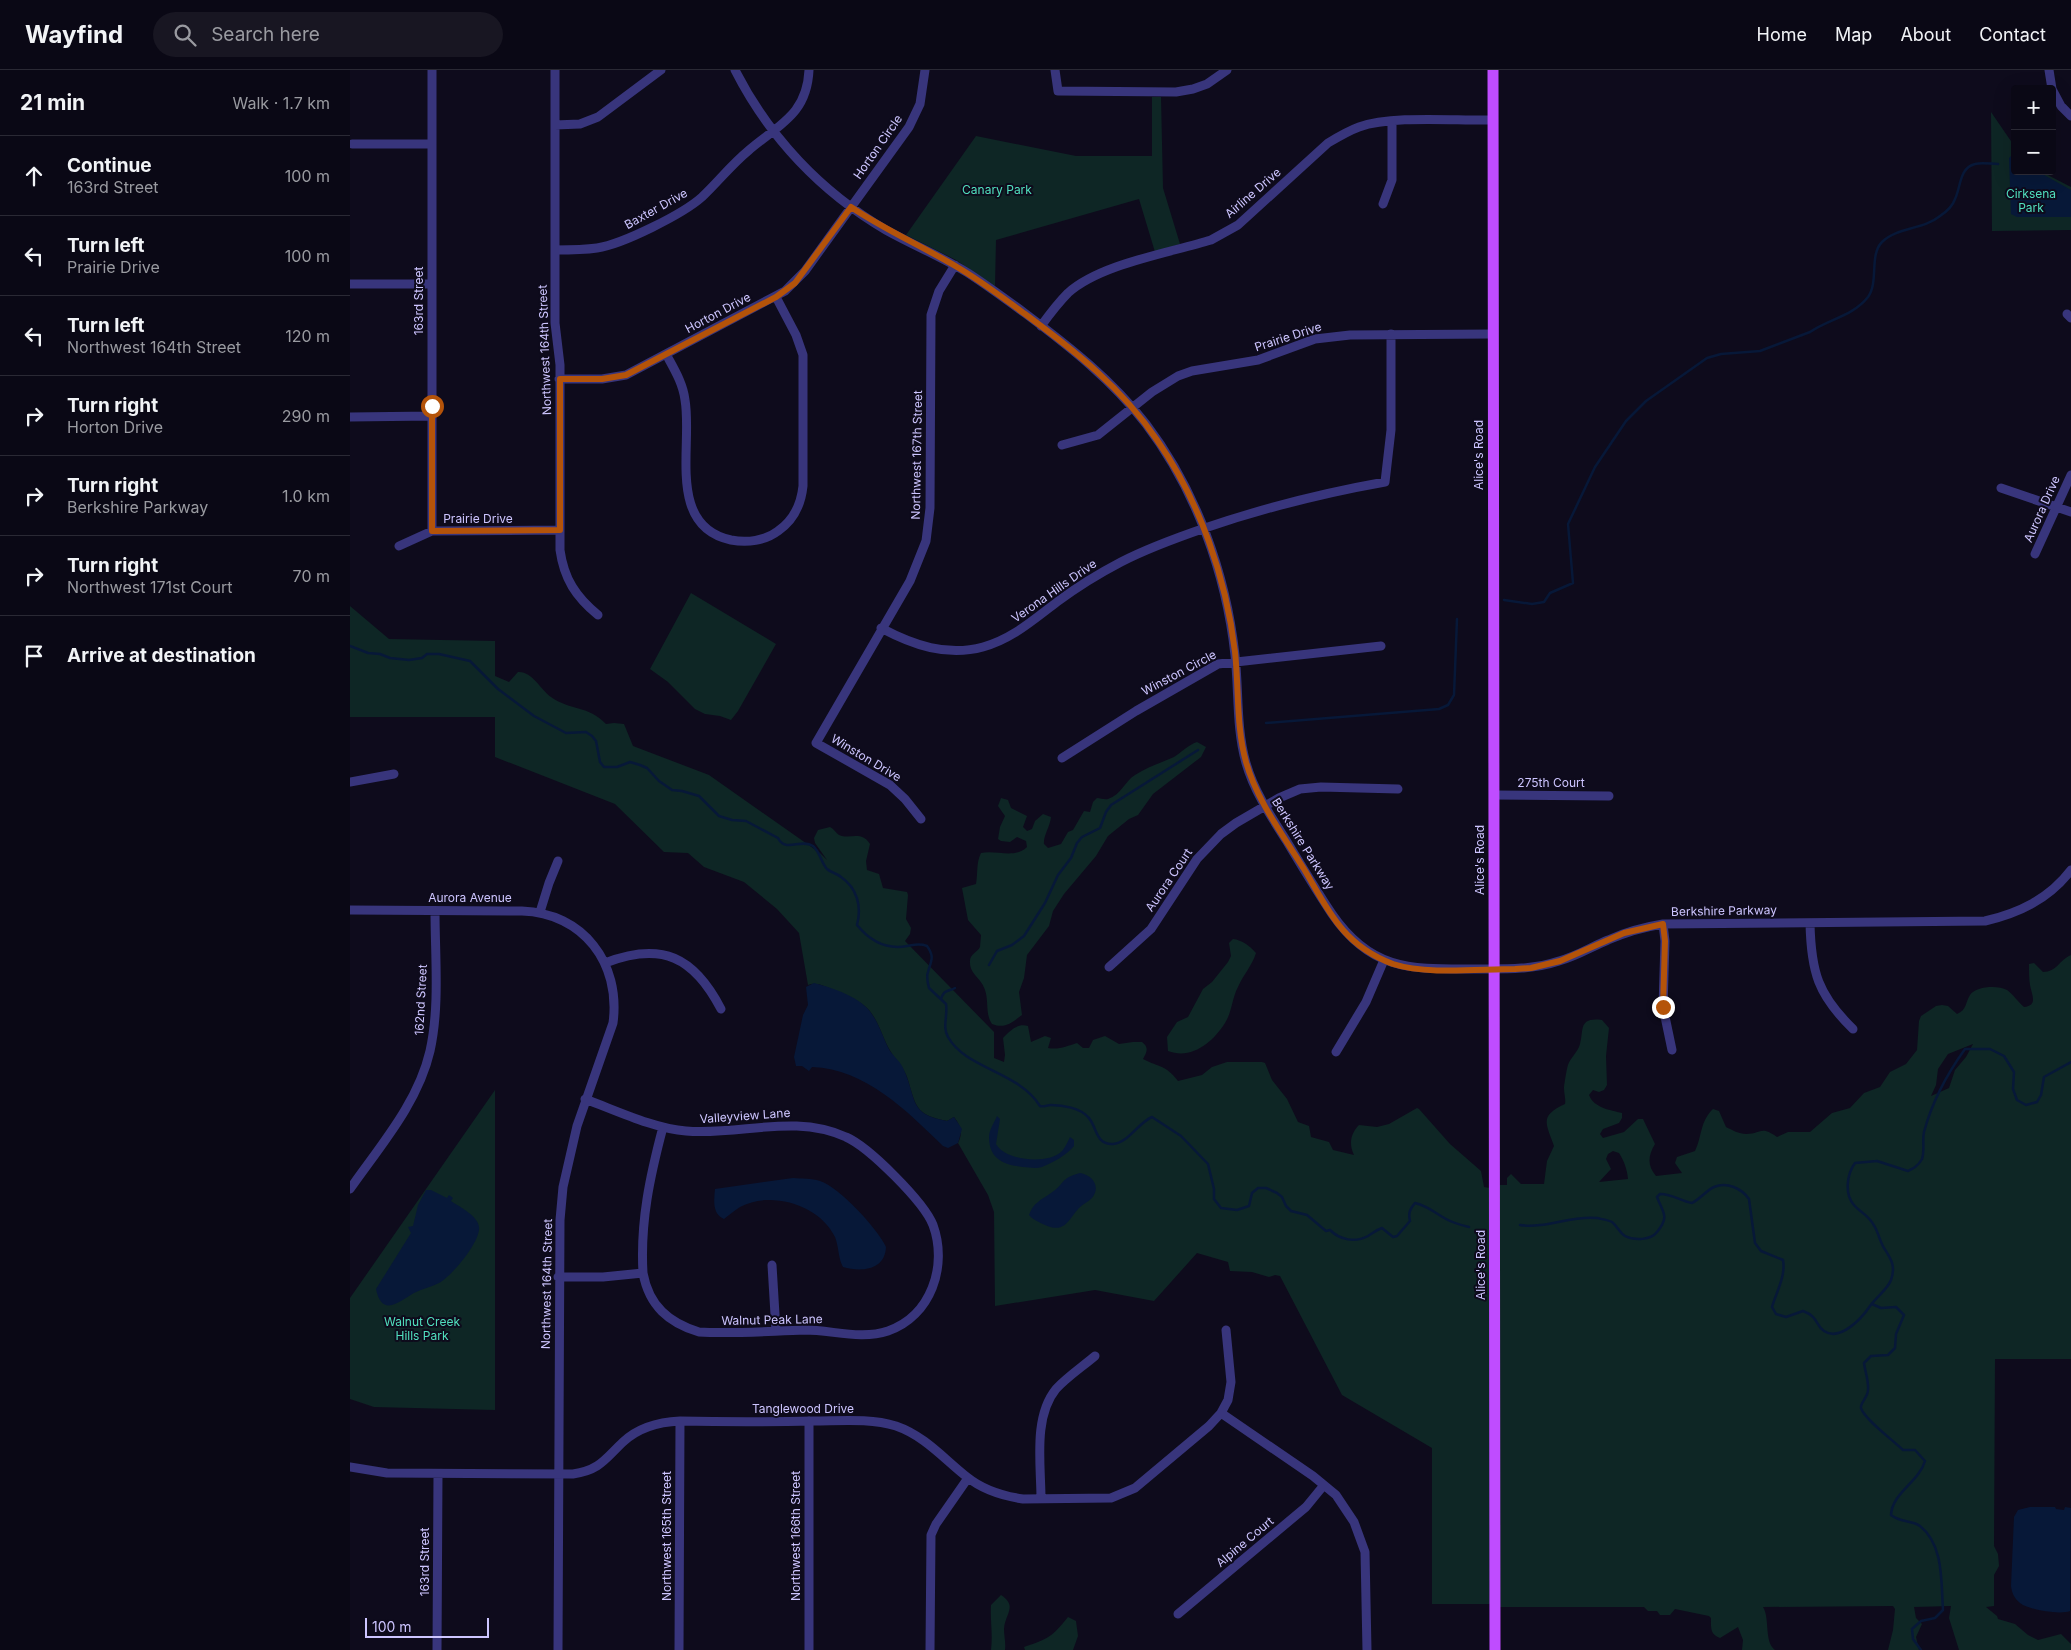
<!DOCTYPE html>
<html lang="en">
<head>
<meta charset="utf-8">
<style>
	:root { --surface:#0a0815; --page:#181622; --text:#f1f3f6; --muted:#999aa0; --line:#2a2934 }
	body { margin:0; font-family:Inter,sans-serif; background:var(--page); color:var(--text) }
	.controls { position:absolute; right:15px; top:15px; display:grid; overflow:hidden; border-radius:5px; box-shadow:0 5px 20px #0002 }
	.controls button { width:45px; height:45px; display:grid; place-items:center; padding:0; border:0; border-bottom:1px solid var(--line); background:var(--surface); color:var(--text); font:25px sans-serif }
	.scale { position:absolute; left:15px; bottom:12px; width:124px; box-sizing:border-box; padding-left:5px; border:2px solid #cdc5ff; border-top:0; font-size:14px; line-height:18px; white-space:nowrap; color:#cdc5ff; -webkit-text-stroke:4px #0e0b1c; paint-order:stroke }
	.stop { position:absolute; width:15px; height:15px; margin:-11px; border:4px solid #b45309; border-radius:50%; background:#fff }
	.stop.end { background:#b45309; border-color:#fff; box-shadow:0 1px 5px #0008 }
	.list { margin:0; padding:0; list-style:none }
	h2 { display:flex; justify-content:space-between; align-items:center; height:65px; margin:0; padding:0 20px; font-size:21px }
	h2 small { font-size:16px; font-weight:400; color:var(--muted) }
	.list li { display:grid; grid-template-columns:32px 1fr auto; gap:15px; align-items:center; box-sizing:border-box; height:80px; padding:0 20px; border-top:1px solid var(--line) }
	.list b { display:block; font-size:19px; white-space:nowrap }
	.list p { margin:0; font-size:16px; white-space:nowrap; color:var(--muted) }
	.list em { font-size:16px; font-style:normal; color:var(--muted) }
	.icon { flex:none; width:28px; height:28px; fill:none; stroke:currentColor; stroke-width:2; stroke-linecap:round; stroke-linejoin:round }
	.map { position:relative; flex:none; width:1721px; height:1580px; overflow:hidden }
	header { display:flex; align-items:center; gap:30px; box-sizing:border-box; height:70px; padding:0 25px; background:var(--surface); border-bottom:1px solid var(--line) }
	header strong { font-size:24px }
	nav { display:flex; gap:28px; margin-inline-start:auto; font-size:18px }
	.search { width:350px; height:45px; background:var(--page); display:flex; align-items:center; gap:12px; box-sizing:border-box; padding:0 18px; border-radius:28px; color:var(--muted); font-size:19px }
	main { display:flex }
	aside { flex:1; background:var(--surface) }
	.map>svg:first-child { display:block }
	.green { fill:#0e2625; fill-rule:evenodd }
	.water { fill:#071838 }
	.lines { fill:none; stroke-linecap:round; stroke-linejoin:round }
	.stream { stroke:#071838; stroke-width:2.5 }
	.minor { stroke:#38357c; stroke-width:9 }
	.major { stroke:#bf4cff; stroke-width:11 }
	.route { stroke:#b45309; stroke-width:6 }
	.labels { text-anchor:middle; stroke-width:4; stroke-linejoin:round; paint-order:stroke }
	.street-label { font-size:12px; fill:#cdc5ff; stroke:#0e0b1c }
	.park-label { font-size:12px; fill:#51e0be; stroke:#0e0b1c }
</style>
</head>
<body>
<header>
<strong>Wayfind</strong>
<div class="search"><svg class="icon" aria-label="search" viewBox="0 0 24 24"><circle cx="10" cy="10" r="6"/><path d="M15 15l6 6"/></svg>Search here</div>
<nav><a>Home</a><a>Map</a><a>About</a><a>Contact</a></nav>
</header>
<main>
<aside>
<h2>21 min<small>Walk · 1.7 km</small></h2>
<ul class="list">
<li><svg class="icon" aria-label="ahead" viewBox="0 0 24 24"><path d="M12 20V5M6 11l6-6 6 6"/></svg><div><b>Continue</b><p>163rd Street</p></div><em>100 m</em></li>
<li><svg class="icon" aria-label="left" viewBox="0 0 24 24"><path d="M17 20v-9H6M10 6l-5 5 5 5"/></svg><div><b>Turn left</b><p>Prairie Drive</p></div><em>100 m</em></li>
<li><svg class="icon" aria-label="left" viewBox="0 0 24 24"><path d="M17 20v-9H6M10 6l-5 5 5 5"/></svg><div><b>Turn left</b><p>Northwest 164th Street</p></div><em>120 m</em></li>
<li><svg class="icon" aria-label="right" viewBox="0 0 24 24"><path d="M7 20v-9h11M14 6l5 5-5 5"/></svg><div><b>Turn right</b><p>Horton Drive</p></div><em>290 m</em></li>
<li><svg class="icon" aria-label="right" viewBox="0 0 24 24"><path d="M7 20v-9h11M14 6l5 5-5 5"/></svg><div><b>Turn right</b><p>Berkshire Parkway</p></div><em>1.0 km</em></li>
<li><svg class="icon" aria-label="right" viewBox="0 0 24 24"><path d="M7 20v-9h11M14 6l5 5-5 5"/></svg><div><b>Turn right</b><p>Northwest 171st Court</p></div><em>70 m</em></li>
<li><svg class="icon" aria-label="arrive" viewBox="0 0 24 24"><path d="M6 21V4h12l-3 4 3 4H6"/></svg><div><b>Arrive at destination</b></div></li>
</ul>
</aside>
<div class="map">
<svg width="1721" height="1580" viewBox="0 0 1721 1580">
	<rect width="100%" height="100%" fill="#0e0b1c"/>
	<path class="green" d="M802,27H811L813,118L830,174L805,182L789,129L646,170L645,216L606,190L556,165L626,66L726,86H802Z
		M1641,42L1665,77V101H1690L1721,117V160L1642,161Z
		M341,523L426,574L388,641L381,650L370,646L355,644L345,639L318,612L300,599Z
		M0,536L39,569L145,571V606L159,612L168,602C182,601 190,619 201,627C221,641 238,635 256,654L264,653L274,654L283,676L359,705L470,783L477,790L465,773L464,768L468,760L480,757C484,759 486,763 489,765C500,770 511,760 520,774L516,791L517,800L529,804L533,818L557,822L558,825L556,849L561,858L560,864L555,871L644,962V988L654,992L655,985L653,968C660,961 667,953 678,956L681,972L695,966L701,968L698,978C709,980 717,976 727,973L733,978H739L743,970L755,966L769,974L783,972H792C800,978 796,983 793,989C810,998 815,994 828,1011L852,1005L862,997L877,992H912L915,993L922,1010L937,1029L948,1052L959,1056L961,1067L979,1072L983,1080L1004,1085C999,1075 1000,1064 1009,1055L1027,1057L1039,1054L1067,1038L1069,1039L1100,1074L1131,1101L1134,1117L1140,1118L1141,1534H1082V1378L992,1325L930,1206L925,1205L919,1207L902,1202L880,1201L878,1192L847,1183L804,1231L745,1220L645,1236L644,1142L638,1125L608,1073C613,1063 611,1056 604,1047L597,1051C564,1045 566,1035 557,1007C553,996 546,991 541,982C532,968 529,950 517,938C509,930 497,926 487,922C478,918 467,911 458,915L449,863L427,839L394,812L354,797L338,783L314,782L265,734L145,687V647H0Z
		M847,672L856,677L851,687L803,724L788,745L779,749L758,766L746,786L714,824L703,841L699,856L677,885L674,908L669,922L672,945C661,953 655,959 642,954C635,944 639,931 635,920C632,909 620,904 620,893C619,884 627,883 630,877L631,865L618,850L612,818L626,814C628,803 626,793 631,783C647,780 665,789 677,777L676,771L667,767L660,772L651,771L648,769L650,757L655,746L648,736L651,728L658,730L661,738L677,746L673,757L677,761L682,759L685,751L693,744L701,747C700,757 693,766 694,774L698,778L711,774L718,762L723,760L734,741L740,742L743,732L747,728C750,728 755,730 758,729C771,725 775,711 785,705C797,697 811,693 824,687C832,682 838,675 847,672Z
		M883,869C892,870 900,876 906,883C902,896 893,905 888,917C882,928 882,942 875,953C863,972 842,990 818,981L817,967L827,952L838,947L853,919L862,912L878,892L881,886L879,873Z
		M1721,885V1289H1645L1644,1476L1648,1484L1649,1496L1644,1505V1536L1636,1537L1647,1546L1648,1549L1665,1554L1678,1565L1688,1570L1711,1564L1721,1574V1580H1609L1599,1548L1601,1536L1564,1537L1566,1548L1572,1554L1566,1567L1569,1580H1538L1543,1560L1545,1539L1543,1536L1413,1537C1420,1548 1414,1572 1425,1580H1392L1393,1570L1388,1557L1370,1568C1360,1564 1361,1558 1361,1548L1359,1546L1325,1539L1320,1545H1310L1307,1541H1298L1294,1537H1149V1115H1157V1108L1161,1104L1171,1114H1194L1197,1091L1204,1076C1196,1053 1189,1046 1215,1034C1216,1029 1214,1024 1214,1018C1214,1016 1217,997 1218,995C1220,988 1228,982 1230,974C1234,960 1228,947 1252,950L1259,958L1256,986L1257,1015L1254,1020L1249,1022L1243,1020L1239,1025C1244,1038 1260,1040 1272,1043V1048L1269,1053L1253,1059L1250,1064L1253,1068L1274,1062L1288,1049H1293L1305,1074C1298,1086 1297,1095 1306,1106L1332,1103L1325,1093L1327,1087L1345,1081C1352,1067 1350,1051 1363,1039L1369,1041L1376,1057C1382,1060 1389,1064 1396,1064C1412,1064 1410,1055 1427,1067L1438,1062H1460L1482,1043L1500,1038L1514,1023L1530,1017L1540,1002L1556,994L1567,980L1569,951L1571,946L1586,936L1592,935L1598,936L1607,944C1617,940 1615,933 1620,925C1626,916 1648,915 1657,920C1663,924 1668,932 1674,937C1688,935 1682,926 1680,915C1679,909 1679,901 1679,894L1684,893L1693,902C1707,902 1709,890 1721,885ZM1623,974L1616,987L1605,1000L1599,1018L1581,1026L1586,1015L1588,999L1598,984ZM1263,1081L1269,1083C1274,1091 1277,1099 1278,1109L1249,1112L1261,1099L1256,1089L1258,1084Z
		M145,1020V1340L24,1337L0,1329V1228Z
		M651,1525C668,1536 655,1544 654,1559C654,1566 656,1573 655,1580H641C643,1564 640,1550 641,1535Z
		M718,1547L726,1551L728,1566L723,1580H675L674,1577C698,1569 702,1567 718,1547Z"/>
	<path class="water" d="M1664,83L1665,101H1687L1721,120V147H1667L1661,144L1659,88Z
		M464,913C480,917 504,925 516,937C529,950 532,967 540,981C545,988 551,992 554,1000C567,1029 558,1044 597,1051L604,1047L612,1059L608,1073L598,1078L593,1076C557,1041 516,999 462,997L459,1001L452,996H446L444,987L453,945L458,935L456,917Z
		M647,1046L650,1049L646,1074C655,1091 699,1095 712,1081C715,1078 718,1071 720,1067L724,1070V1076C717,1085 702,1093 692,1097C685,1099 679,1097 673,1097C654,1095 639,1089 639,1067C639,1060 644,1053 647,1046Z
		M730,1103C743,1105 751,1117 742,1128C738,1132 733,1134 729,1138C718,1150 715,1164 695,1155C689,1152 683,1150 679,1145C683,1133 691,1130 701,1123C715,1114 710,1108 730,1103Z
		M443,1108C452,1109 461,1108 470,1111C489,1117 528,1159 536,1177C535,1201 510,1202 493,1197C488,1188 489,1177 485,1167C470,1135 421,1120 390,1137C384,1141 379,1145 374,1149C362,1144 364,1130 365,1119Z
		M76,1120H81L97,1128L99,1125L103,1128L101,1131C110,1137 128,1146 129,1157C131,1171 101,1207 89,1213C81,1217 72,1219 64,1223C51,1230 32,1249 26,1219L61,1163L58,1157L63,1156L68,1135Z
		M1680,1437H1705L1706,1439L1714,1440L1715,1437L1721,1438L1720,1541C1710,1545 1679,1540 1670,1533C1664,1528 1662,1523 1661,1516L1664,1447L1668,1440Z"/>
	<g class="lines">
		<path class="stream" d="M1154,530L1182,534L1194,532L1200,523L1223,513L1218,454L1245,397L1276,351L1296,331L1357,288L1371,284L1410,281L1460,262C1479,249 1503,246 1518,227C1529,212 1519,185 1532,172C1547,157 1573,160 1590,146C1596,142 1603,135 1605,129C1611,117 1609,98 1625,94C1632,92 1641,94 1648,94
			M0,576L18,583L30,584L40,588L59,590L72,588L77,584H89L120,591L148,619L184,646L216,663L236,662L242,666L246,671L250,692L254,697H267L280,692L290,695L297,698L309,711L322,720L332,721L349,726L369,746L382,750L396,751L428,768C435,783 451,768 463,776C470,782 471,792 477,799C481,803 487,803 491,807C507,818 512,836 507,855C520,871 536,880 557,876C564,875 569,873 577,876C585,887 581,891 578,902C576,906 578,914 579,918L596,934C598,945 592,957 598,967C616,999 668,1001 690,1036C694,1037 697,1035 701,1035C713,1035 730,1038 738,1047C747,1056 745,1075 763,1074C778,1073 788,1053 802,1047L831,1066L858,1094L864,1119V1129L871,1138L887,1140L899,1136L902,1123L908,1118H916L927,1123L932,1127L936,1136L941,1141L957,1145L976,1161L980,1160C990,1170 1005,1173 1018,1166C1023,1163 1026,1160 1032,1158L1043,1167L1047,1166L1060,1151C1058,1143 1060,1139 1065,1133C1080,1137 1083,1142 1096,1149C1103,1153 1111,1155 1119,1157
			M916,653L1089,639L1098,635L1104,625L1107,549
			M639,895L647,881L662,875L674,866L695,833L708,805L721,788L727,773L732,767L750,758L756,742L761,735L848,680
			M591,929C594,919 598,922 605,918
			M1170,1155C1196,1159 1221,1145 1247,1148C1251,1149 1258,1150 1262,1152C1267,1156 1270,1163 1275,1166C1285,1171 1301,1170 1307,1162C1320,1146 1313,1143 1307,1127L1310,1124C1323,1124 1330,1131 1342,1133C1350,1129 1357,1120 1364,1117C1377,1111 1392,1119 1399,1129L1405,1173L1411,1181L1433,1190C1436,1206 1426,1223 1422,1237L1426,1244L1436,1247L1453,1241C1469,1247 1465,1255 1474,1261C1490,1272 1512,1248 1520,1236C1526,1227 1538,1219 1541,1210C1546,1196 1541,1189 1534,1178C1529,1170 1528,1159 1521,1151C1517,1145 1509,1141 1504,1135C1494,1124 1497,1104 1505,1093L1527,1091L1558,1101C1564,1098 1568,1096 1572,1089C1575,1081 1572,1070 1574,1062C1582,1032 1597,1004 1615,979H1640L1654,986L1664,1002L1663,1019L1667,1030L1676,1035L1687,1032L1691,1025L1694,1007L1721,992
			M1522,1234L1531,1238L1546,1237L1554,1245L1546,1264L1545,1278L1538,1285L1521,1286L1514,1293C1515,1301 1519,1312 1518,1320C1518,1327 1510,1333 1511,1338C1514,1349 1544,1371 1553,1380H1565L1575,1391C1569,1412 1542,1423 1541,1445C1551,1453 1562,1450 1570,1456C1594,1475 1591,1512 1593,1540L1585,1548L1571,1551L1562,1559L1563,1569L1571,1580"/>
		<path class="minor" d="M82,0V461
			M205,0V253L210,295V480C214,509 226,527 248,545
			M385,0C419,67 471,122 536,160C563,175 592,187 618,203C638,216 657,230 676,244C720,277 762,310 796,354C846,420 876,503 885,585C889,621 886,658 896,693C904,721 920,745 936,770C951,795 966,820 982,844C1022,902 1062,899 1126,899C1154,899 1182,900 1209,891C1227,886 1241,877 1258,870C1276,862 1294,857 1313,854L1635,851C1669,843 1699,829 1721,800
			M705,0L708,21L826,22L843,19L857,14L877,0
			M1699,0L1702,19
			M1702,19L1711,36L1721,46
			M205,55L230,54L248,47L311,0
			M2,74H82
			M1033,134L1042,110V51
			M205,180C219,180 233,180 247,178C273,174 333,144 352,127C368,112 381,95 398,81C428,55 457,45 459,0
			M1,214H82
			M1717,244L1721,248
			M691,256C699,245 708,233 718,223C750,194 819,183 861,170L888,155L978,73C988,67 998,61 1009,57C1043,45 1105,51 1143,50
			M316,284C324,299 333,313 335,330C343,375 316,456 381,470C397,473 415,471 428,461C444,450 451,435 453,416V285L446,265L426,227
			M209,309H252L276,305L435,221L455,201L559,57L570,34L575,0
			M0,347L82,346
			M712,375L748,365L802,322L828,306L842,301L908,290L965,269L1000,265L1142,264
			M1651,418L1721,442
			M49,476L82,461L210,460
			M1685,484L1721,405
			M531,558C563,575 597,587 633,577C662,569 683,550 707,532C727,517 748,504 771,492C798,478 826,468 855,458C914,438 973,423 1035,412L1041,360V264
			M712,688L786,641L868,594L1031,576
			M0,712L44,704
			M1144,725L1259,726
			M571,749L555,729L540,715L466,673L560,511L576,471L580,438L581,245L589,221L605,195
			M0,840L172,841C233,843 271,893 263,953L227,1056L213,1117L210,1150L208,1580
			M190,842L199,813L208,791
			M1460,853C1461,902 1468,925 1503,959
			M1313,854L1315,871L1313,937L1322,980
			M255,893C312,871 344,887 371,939
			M759,897L801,859L847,789L871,764L886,753L929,728L950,719L971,717L1048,719
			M986,982L1016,932L1034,890
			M0,1119C30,1076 68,1033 80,981C90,936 85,887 85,841
			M422,1195L426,1261
			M293,1203C290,1152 300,1106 313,1057
			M208,1207H253L293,1203C299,1236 319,1253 349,1262C384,1264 420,1261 455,1260C482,1260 511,1270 538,1261C581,1246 598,1196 583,1155C574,1132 519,1077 496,1067C444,1043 390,1066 336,1061C305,1059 265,1040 235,1029
			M871,1343L963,1406L986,1425L1004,1452L1015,1482L1017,1580
			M0,1397L37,1403L223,1404C250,1400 255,1389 273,1372C289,1357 308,1352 330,1351C374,1352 419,1352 463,1351C490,1351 520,1348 546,1356C575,1366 594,1389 617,1407C633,1420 653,1426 673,1429L761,1428L785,1418L859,1356L871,1343L878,1330L881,1312L876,1260
			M691,1429C691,1395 683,1347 706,1319C717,1307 732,1297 745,1286
			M828,1544L956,1437L974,1415
			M87,1580L88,1404
			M329,1580L330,1351
			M459,1580V1351
			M580,1580L581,1465L586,1454L618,1408"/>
		<path class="major" d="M1143,0L1145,1580"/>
	</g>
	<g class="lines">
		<path class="route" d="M82,336V461L210,460V309H252L276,305L426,227L445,213L501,137C535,160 572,176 607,197C631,211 653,228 675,244C725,281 772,318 807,370C850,432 876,507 885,582C889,618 886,656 896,692C907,731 933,765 954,799C966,819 977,842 993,860C1006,875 1024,887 1043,894C1077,905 1128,899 1165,899L1181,898L1210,891L1274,863L1313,854L1315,871L1313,937"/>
	</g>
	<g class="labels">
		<g class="street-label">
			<text transform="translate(528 77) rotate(-55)" y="4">Horton Circle</text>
			<text transform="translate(903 123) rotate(-41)" y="4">Airline Drive</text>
			<text transform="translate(306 139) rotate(-29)" y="4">Baxter Drive</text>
			<text transform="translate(69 231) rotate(-90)" y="4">163rd Street</text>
			<text transform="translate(368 243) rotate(-28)" y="4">Horton Drive</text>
			<text transform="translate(938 267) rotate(-18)" y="4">Prairie Drive</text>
			<text transform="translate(195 280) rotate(-92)" y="4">Northwest 164th Street</text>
			<text transform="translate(567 385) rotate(-89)" y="4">Northwest 167th Street</text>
			<text transform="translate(1129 385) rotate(-90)" y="4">Alice's Road</text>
			<text transform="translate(1692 439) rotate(-66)" y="4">Aurora Drive</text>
			<text x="128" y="453">Prairie Drive</text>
			<text transform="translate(704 521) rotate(-35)" y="4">Verona Hills Drive</text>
			<text transform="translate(829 603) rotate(-28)" y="4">Winston Circle</text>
			<text transform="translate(516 688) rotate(31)" y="4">Winston Drive</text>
			<text x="1201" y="717">275th Court</text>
			<text transform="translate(953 774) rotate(58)" y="4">Berkshire Parkway</text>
			<text transform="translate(1130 790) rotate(-90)" y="4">Alice's Road</text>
			<text transform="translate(819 810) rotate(-56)" y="4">Aurora Court</text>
			<text x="120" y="832">Aurora Avenue</text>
			<text transform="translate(1374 841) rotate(-1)" y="4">Berkshire Parkway</text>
			<text transform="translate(71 930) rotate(-87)" y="4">162nd Street</text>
			<text transform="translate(395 1046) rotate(-4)" y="4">Valleyview Lane</text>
			<text transform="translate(1131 1195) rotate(-90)" y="4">Alice's Road</text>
			<text transform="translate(197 1214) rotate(-89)" y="4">Northwest 164th Street</text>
			<text transform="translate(422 1250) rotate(-1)" y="4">Walnut Peak Lane</text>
			<text x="453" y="1343">Tanglewood Drive</text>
			<text transform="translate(317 1466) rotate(-90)" y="4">Northwest 165th Street</text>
			<text transform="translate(446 1466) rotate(-90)" y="4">Northwest 166th Street</text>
			<text transform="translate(895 1472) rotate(-40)" y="4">Alpine Court</text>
			<text transform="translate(75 1492) rotate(-90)" y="4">163rd Street</text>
		</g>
		<g class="park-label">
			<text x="647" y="124">Canary Park</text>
			<text x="1681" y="128">Cirksena<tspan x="1681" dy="14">Park</tspan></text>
			<text x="72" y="1256">Walnut Creek<tspan x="72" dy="14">Hills Park</tspan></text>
		</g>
	</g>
</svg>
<div class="controls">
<button>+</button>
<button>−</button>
</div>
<div class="scale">100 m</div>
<div class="stop" style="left:82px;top:336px"></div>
<div class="stop end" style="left:1313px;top:937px"></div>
</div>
</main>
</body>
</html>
